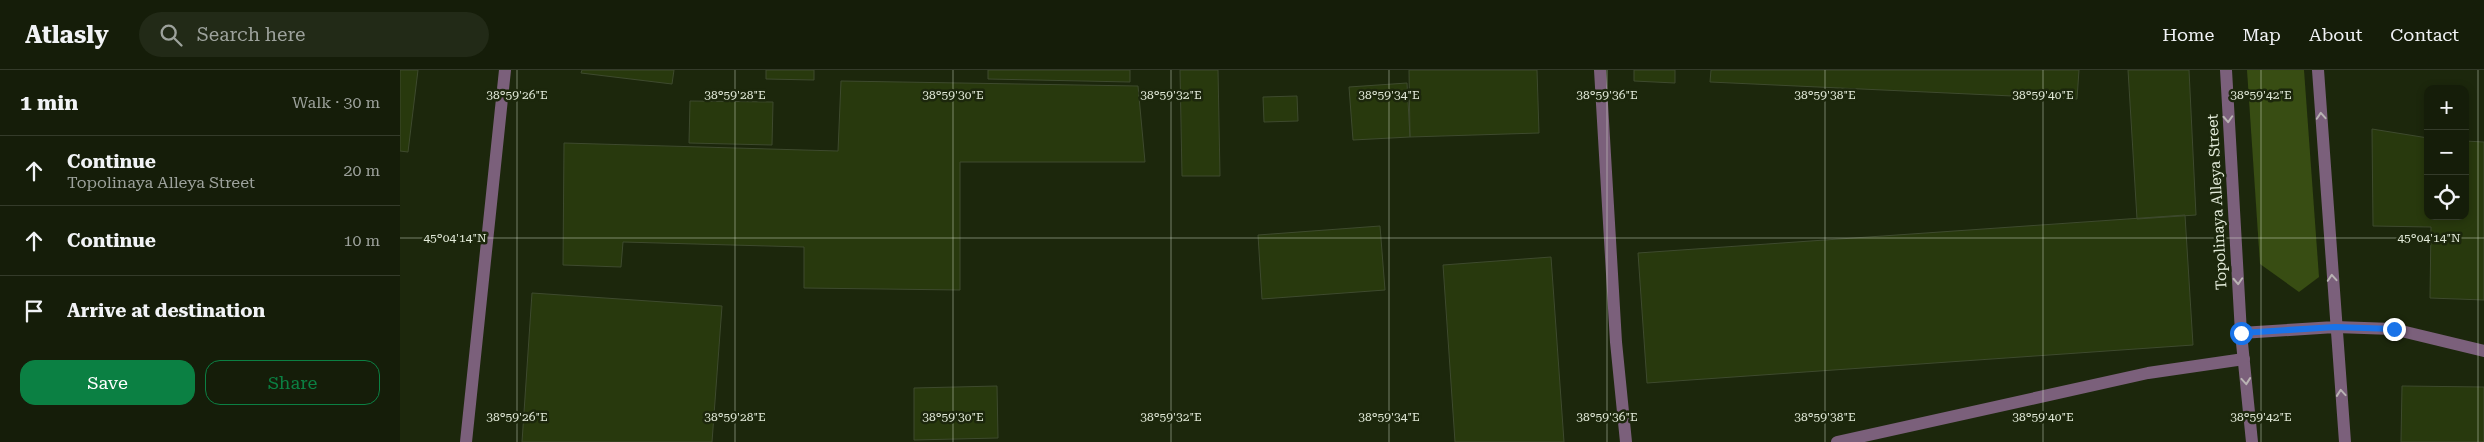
<!DOCTYPE html>
<html lang="en">
<head>
<meta charset="utf-8">
<style>
	:root { --surface:#151d09; --page:#222a17; --text:#f1f3f6; --muted:#9da29c; --line:#343b2a; --accent:#0b8043 }
	body { margin:0; font-family:"Roboto Serif",serif; background:var(--page); color:var(--text) }
	.controls { position:absolute; right:15px; top:15px; display:grid; overflow:hidden; border-radius:10px; box-shadow:0 2px 8px #0003 }
	.controls button { width:45px; height:45px; display:grid; place-items:center; padding:0; border:0; border-bottom:1px solid var(--line); background:var(--surface); color:var(--text); font:25px sans-serif }
	.stop { position:absolute; width:15px; height:15px; margin:-11px; border:4px solid #1a73e8; border-radius:50%; background:#fff }
	.stop.end { background:#1a73e8; border-color:#fff; box-shadow:0 1px 5px #0008 }
	.list { margin:0; padding:0; list-style:none }
	h2 { display:flex; justify-content:space-between; align-items:center; height:65px; margin:0; padding:0 20px; font-size:21px }
	h2 small { font-size:16px; font-weight:400; color:var(--muted) }
	.list li { display:grid; grid-template-columns:32px 1fr auto; gap:15px; align-items:center; box-sizing:border-box; height:70px; padding:0 20px; border-top:1px solid var(--line) }
	.list b { display:block; font-size:19px; white-space:nowrap }
	.list p { margin:0; font-size:16px; white-space:nowrap; color:var(--muted) }
	.list em { font-size:16px; font-style:normal; color:var(--muted) }
	.actions { display:flex; gap:10px; padding:15px 20px }
	.actions a { flex:1; padding:11px 0; border:1px solid var(--accent); border-radius:15px; text-align:center; font-size:18px; color:var(--accent) }
	.actions .main { background:var(--accent); color:#fff }
	.icon { flex:none; width:28px; height:28px; fill:none; stroke:currentColor; stroke-width:2; stroke-linecap:round; stroke-linejoin:round }
	.map { position:relative; flex:none; width:2084px; height:372px; overflow:hidden }
	header { display:flex; align-items:center; gap:30px; box-sizing:border-box; height:70px; padding:0 25px; background:var(--surface); border-bottom:1px solid var(--line) }
	header strong { font-size:24px }
	nav { display:flex; gap:28px; margin-inline-start:auto; font-size:18px }
	.search { width:350px; height:45px; background:var(--page); display:flex; align-items:center; gap:12px; box-sizing:border-box; padding:0 18px; border-radius:28px; color:var(--muted); font-size:19px }
	main { display:flex }
	aside { flex:1; background:var(--surface) }
	.map>svg:first-child { display:block }
	.green { fill:#384d13 }
	.building { fill:#28390d; stroke:#3e4a2e }
	.lines { fill:none; stroke-linecap:round; stroke-linejoin:round }
	.service { stroke:#7b607b; stroke-width:12 }
	.minor { stroke:#7b607b; stroke-width:12 }
	.oneway { stroke:#b9b3b3 }
	.route { stroke:#1a73e8; stroke-width:6 }
	.ticks { fill:none; stroke:#e2ead9; stroke-width:1; stroke-opacity:0.45 }
	.labels { text-anchor:middle; stroke-width:5; stroke-linejoin:round; paint-order:stroke }
	.street-label { font-size:15px; fill:#e2ead9; stroke:#1c270c }
	.ticks-label { font-size:12px; text-anchor:middle; fill:#e2ead9; stroke:#1c270c; stroke-width:5; stroke-linejoin:round; paint-order:stroke }
</style>
</head>
<body>
<header>
<strong>Atlasly</strong>
<div class="search"><svg class="icon" aria-label="search" viewBox="0 0 24 24"><circle cx="10" cy="10" r="6"/><path d="M15 15l6 6"/></svg>Search here</div>
<nav><a>Home</a><a>Map</a><a>About</a><a>Contact</a></nav>
</header>
<main>
<aside>
<h2>1 min<small>Walk · 30 m</small></h2>
<ul class="list">
<li><svg class="icon" aria-label="ahead" viewBox="0 0 24 24"><path d="M12 20V5M6 11l6-6 6 6"/></svg><div><b>Continue</b><p>Topolinaya Alleya Street</p></div><em>20 m</em></li>
<li><svg class="icon" aria-label="ahead" viewBox="0 0 24 24"><path d="M12 20V5M6 11l6-6 6 6"/></svg><div><b>Continue</b></div><em>10 m</em></li>
<li><svg class="icon" aria-label="arrive" viewBox="0 0 24 24"><path d="M6 21V4h12l-3 4 3 4H6"/></svg><div><b>Arrive at destination</b></div></li>
</ul>
<div class="actions"><a class="main">Save</a><a>Share</a></div>
</aside>
<div class="map">
<svg width="2084" height="372" viewBox="0 0 2084 372">
	<rect width="100%" height="100%" fill="#1c270c"/>
	<path class="green" d="M1847,0H1904L1919,207L1899,222L1860,194Z"/>
	<path class="building" d="M0,0H18L8,82L0,81Z
		M182,0H274L272,14L181,3Z
		M366,0H414V10L366,9Z
		M588,0H730V12L588,9Z
		M780,0H818L820,106H782Z
		M1009,0H1137L1139,63L1010,67Z
		M1234,0H1275V13L1234,11Z
		M1311,0H1679L1677,29L1310,12Z
		M1728,0H1789L1796,145L1737,149Z
		M441,11L738,16L745,92H560V220L404,218V177L223,172L221,197L163,195L164,73L438,81Z
		M1007,13L1010,67L953,70L949,17Z
		M897,26L898,51L864,52L863,27Z
		M290,31L373,32L372,75L289,73Z
		M1972,59L2028,68V146H2065V71L2084,72V230L2030,228L2031,157L1973,156Z
		M1785,145L1793,275L1247,313L1238,183Z
		M980,156L985,220L862,229L858,165Z
		M1151,187L1164,372H1055L1043,195Z
		M132,223L322,236L312,372H122Z
		M597,316L598,368L514,370V318Z
		M2002,316L2084,317V372H2001Z"/>
	<g class="lines">
		<path class="service" d="M1200,0L1216,272L1226,372
			M1935,257L1993,259L2084,281
			M66,372L105,0
			M1437,372L1748,303L1844,289"/>
		<path class="minor" d="M1826,0L1841,263L1852,372
			M1918,0L1945,372
			M1841,263L1935,257"/>
	</g>
	<defs><path id="oneway-chevron" d="M-2-3.5L2.5 0L-2 3.5" fill="none" stroke-width="1.6" stroke-linecap="round" stroke-linejoin="round" transform="scale(1.25)"/></defs>
	<g class="oneway">
		<use href="#oneway-chevron" transform="translate(1921 46) rotate(-94)"/>
		<use href="#oneway-chevron" transform="translate(1828 49) rotate(87)"/>
		<use href="#oneway-chevron" transform="translate(1932 208) rotate(-94)"/>
		<use href="#oneway-chevron" transform="translate(1838 211) rotate(87)"/>
		<use href="#oneway-chevron" transform="translate(1846 311) rotate(85)"/>
		<use href="#oneway-chevron" transform="translate(1941 323) rotate(-95)"/>
	</g>
	<g class="lines">
		<path class="route" d="M1841,263L1935,257L1994,259"/>
	</g>
	<path class="ticks" d="M117,0V372M335,0V372M553,0V372M771,0V372M989,0V372M1207,0V372M1425,0V372M1643,0V372M1861,0V372M2078,0V372M0,168H2084"/>
	<g class="labels">
		<g class="street-label">
			<text transform="translate(1817 132) rotate(-93)" y="5">Topolinaya Alleya Street</text>
		</g>
	</g>
	<g class="ticks-label">
		<text x="117" y="29">38°59'26"E</text>
		<text x="335" y="29">38°59'28"E</text>
		<text x="553" y="29">38°59'30"E</text>
		<text x="771" y="29">38°59'32"E</text>
		<text x="989" y="29">38°59'34"E</text>
		<text x="1207" y="29">38°59'36"E</text>
		<text x="1425" y="29">38°59'38"E</text>
		<text x="1643" y="29">38°59'40"E</text>
		<text x="1861" y="29">38°59'42"E</text>
		<text x="55" y="172">45°04'14"N</text>
		<text x="2029" y="172">45°04'14"N</text>
		<text x="117" y="351">38°59'26"E</text>
		<text x="335" y="351">38°59'28"E</text>
		<text x="553" y="351">38°59'30"E</text>
		<text x="771" y="351">38°59'32"E</text>
		<text x="989" y="351">38°59'34"E</text>
		<text x="1207" y="351">38°59'36"E</text>
		<text x="1425" y="351">38°59'38"E</text>
		<text x="1643" y="351">38°59'40"E</text>
		<text x="1861" y="351">38°59'42"E</text>
	</g>
</svg>
<div class="controls">
<button>+</button>
<button>−</button>
<button><svg class="icon" aria-label="locate" viewBox="0 0 24 24"><circle cx="12" cy="12" r="6"/><path d="M12 2v4M12 18v4M2 12h4M18 12h4"/></svg></button>
</div>
<div class="stop" style="left:1841px;top:263px"></div>
<div class="stop end" style="left:1994px;top:259px"></div>
</div>
</main>
</body>
</html>
